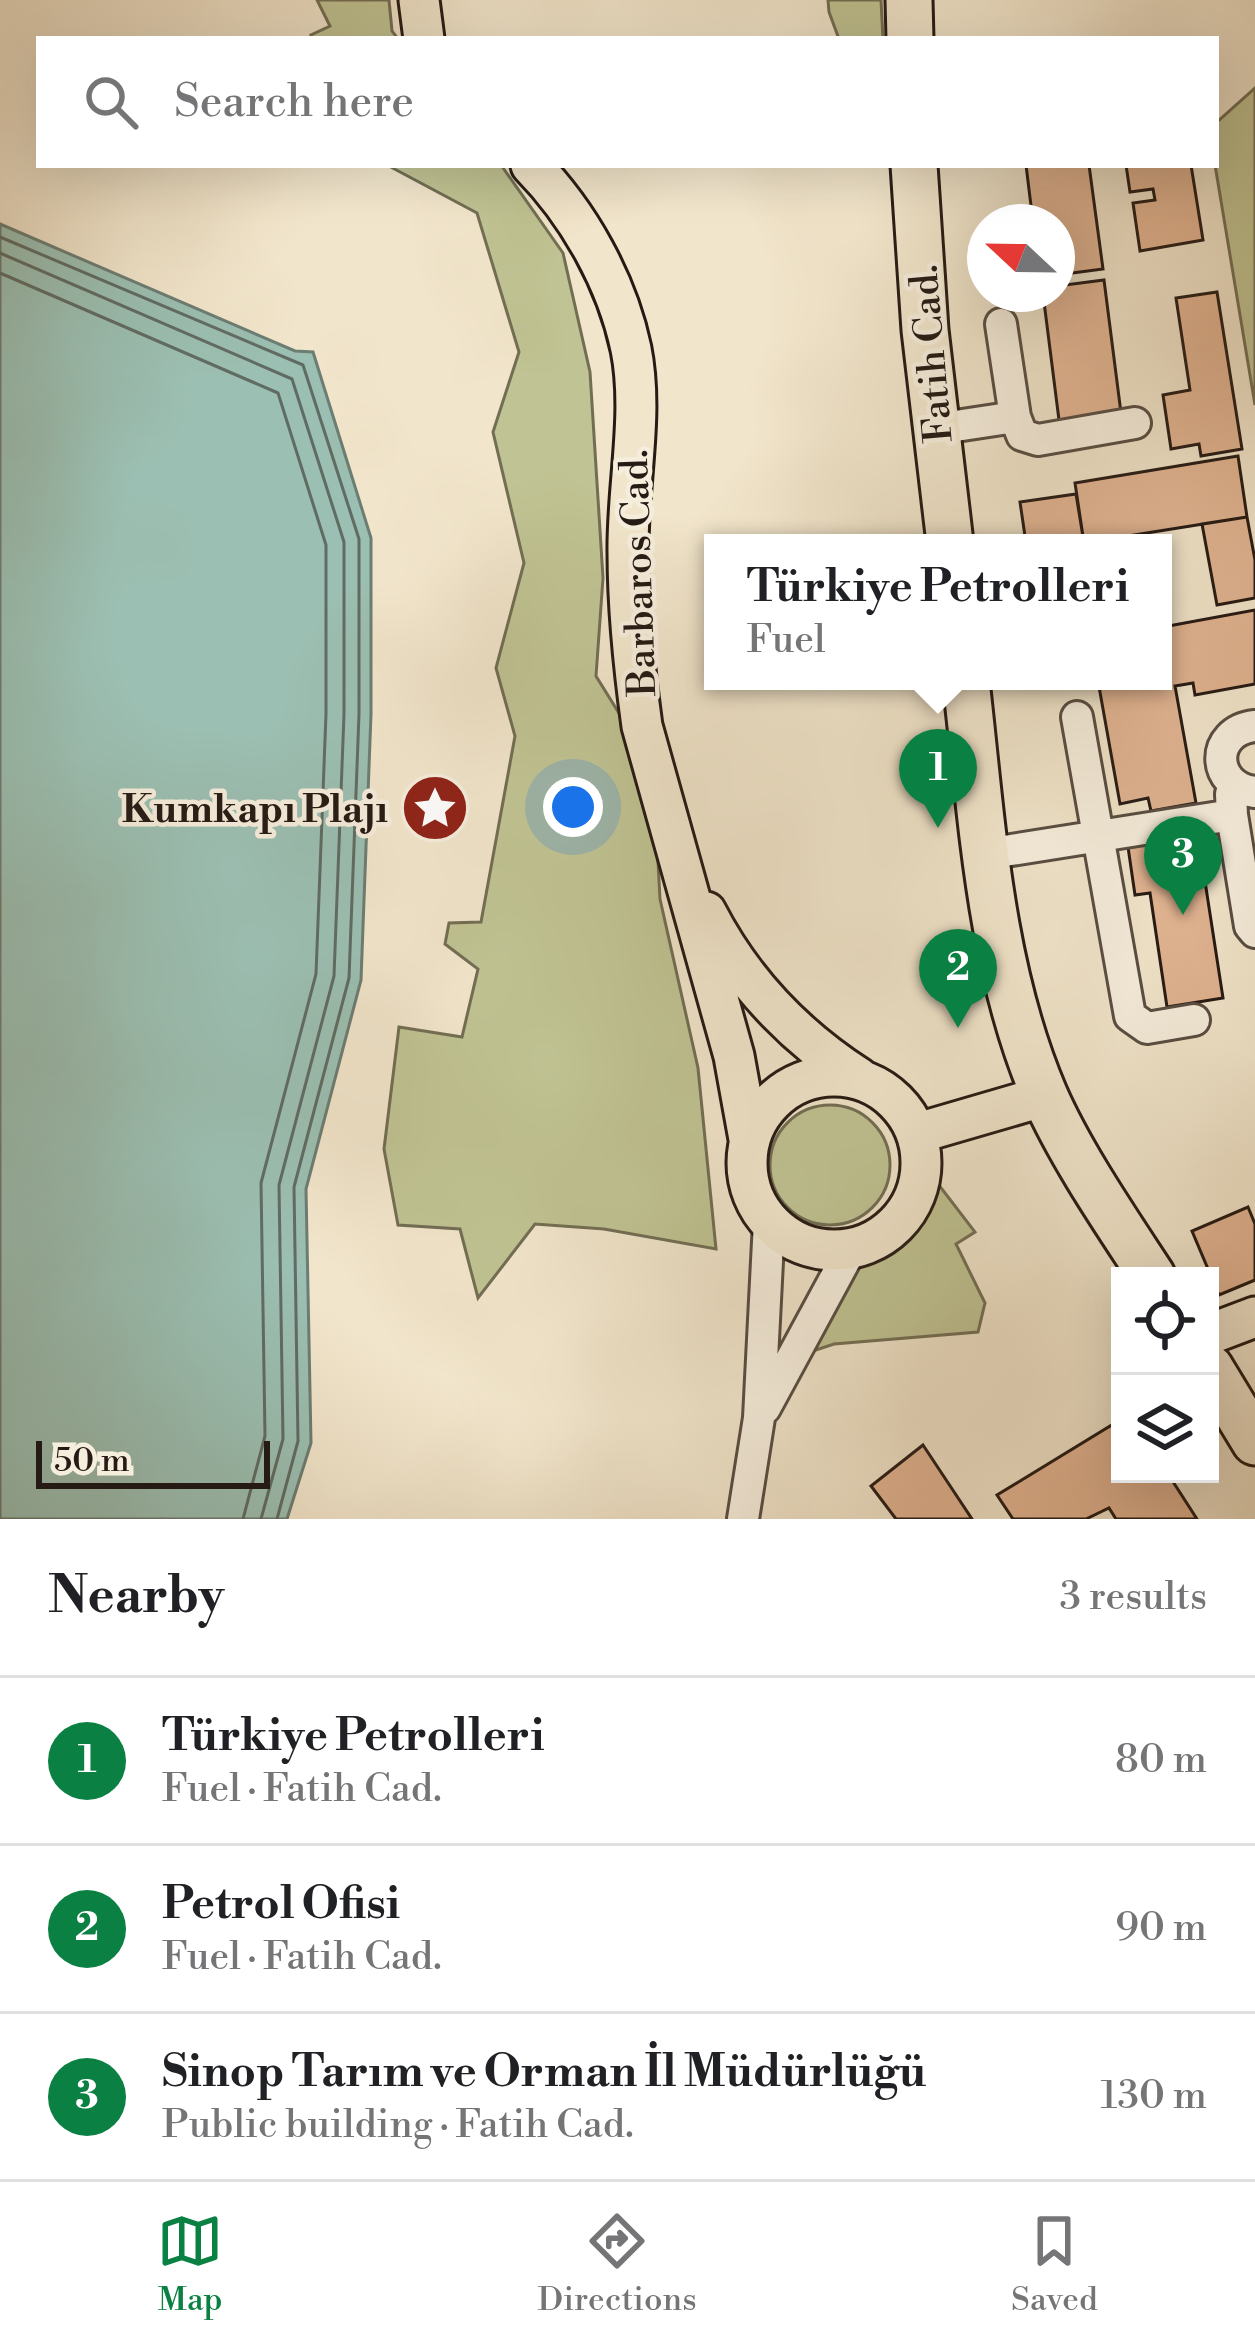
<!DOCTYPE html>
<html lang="en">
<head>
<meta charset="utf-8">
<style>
	:root { --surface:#fff; --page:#f6f6f6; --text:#202124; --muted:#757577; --line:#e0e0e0; --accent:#0b8043 }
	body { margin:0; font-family:"Libre Bodoni",serif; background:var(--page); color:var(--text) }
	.controls { position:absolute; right:36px; bottom:36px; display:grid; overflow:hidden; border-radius:0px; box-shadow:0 12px 48px #0002 }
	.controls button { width:108px; height:108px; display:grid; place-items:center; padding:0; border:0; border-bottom:3px solid var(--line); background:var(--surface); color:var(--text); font:60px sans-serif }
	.compass { position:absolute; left:967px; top:204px; width:108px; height:108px; border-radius:50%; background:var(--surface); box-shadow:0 12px 48px #0002; rotate:292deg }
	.scale { position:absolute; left:36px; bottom:30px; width:234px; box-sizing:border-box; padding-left:12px; border:6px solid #251a14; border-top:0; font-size:33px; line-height:42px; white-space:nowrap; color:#251a14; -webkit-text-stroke:9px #f6eedd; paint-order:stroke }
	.you { position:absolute; left:573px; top:807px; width:42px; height:42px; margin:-30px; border:9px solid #fff; border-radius:50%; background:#1a73e8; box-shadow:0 0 0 18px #1a73e833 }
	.badge { display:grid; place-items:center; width:78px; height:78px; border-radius:50%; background:var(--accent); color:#fff; font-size:39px; font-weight:700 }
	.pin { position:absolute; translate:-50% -99px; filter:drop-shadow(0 3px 6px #0008) }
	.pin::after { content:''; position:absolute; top:63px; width:42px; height:36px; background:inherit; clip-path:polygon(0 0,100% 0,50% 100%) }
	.popup { position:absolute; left:704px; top:534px; width:468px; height:156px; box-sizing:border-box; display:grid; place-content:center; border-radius:0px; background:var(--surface); filter:drop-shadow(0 3px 9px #0005); font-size:39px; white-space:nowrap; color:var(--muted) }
	.popup b { font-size:45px; color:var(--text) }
	.popup::after { content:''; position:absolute; left:50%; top:100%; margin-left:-24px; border:24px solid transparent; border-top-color:var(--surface) }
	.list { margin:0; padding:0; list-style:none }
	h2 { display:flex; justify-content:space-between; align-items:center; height:156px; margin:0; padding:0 48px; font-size:51px }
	h2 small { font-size:39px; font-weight:400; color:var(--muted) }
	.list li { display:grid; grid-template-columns:78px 1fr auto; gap:36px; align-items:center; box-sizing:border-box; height:168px; padding:0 48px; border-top:3px solid var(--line) }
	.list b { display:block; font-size:45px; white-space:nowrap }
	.list p { margin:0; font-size:39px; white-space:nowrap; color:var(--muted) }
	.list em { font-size:39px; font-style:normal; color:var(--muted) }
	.icon { flex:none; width:66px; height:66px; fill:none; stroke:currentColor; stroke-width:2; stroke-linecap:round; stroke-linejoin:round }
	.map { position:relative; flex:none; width:1255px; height:1519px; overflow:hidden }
	.search { position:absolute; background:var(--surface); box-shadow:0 12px 48px #0002; left:36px; right:36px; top:36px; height:132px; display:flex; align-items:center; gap:30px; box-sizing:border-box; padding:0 42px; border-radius:0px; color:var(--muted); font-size:45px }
	.sheet { height:660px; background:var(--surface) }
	nav { display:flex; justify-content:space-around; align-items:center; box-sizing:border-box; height:168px; border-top:3px solid var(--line); background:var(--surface); font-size:33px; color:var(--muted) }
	nav a { display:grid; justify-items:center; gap:6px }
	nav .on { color:var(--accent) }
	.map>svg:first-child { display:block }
	.green { fill:#c0c393; stroke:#726e54; stroke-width:3 }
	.water { fill:#9bbfb2; stroke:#6c7d73; stroke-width:3 }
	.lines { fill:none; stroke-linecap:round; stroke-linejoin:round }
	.shore { stroke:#606c63; stroke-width:3 }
	.building { fill:#e1b492; stroke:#251a14; stroke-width:3 }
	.minor-casing { stroke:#584d42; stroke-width:36 }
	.major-casing { stroke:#251a14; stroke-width:45 }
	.highway-casing { stroke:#251a14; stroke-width:51 }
	.minor { stroke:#f6eedd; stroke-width:30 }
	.major { stroke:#f1e5cb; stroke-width:39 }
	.highway { stroke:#f1e5cb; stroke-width:45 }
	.labels { text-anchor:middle; stroke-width:9; stroke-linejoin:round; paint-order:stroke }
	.street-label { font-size:39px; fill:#251a14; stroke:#f6eedd }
	.poi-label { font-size:39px; font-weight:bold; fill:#251a14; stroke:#f6eedd; text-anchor:end }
</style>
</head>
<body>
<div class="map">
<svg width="1255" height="1519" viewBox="0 0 1255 1519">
	<rect width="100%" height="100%" fill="#f1e5cb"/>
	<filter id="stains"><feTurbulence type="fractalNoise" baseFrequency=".00167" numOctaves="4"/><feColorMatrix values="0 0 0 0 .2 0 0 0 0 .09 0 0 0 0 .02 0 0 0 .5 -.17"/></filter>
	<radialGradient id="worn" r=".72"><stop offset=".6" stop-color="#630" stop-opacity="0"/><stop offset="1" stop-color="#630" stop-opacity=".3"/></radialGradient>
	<path class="green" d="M317,0H389L392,31L398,39H313L311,35L330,26Z
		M828,0H881L883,39H839L829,12Z
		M1255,88V405L1215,165L1216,123Z
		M387,165H501L563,253L590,372L603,578L596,676L653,768L660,899L698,1068L716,1249L604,1229L535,1224L478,1298L460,1229L398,1225L384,1149L399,1027L462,1037L478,969L445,944L449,923L481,922L515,736L496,668L524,563L493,432L519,352L477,213Z
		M770 1165a60 60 0 1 1 120 0a60 60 0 1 1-120 0Z
		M922,1163L975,1232L956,1244L985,1303L978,1332L834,1344L792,1358L851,1249L879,1239L903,1219L917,1192Z"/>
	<path class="water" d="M0,224L295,351L313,352L371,538V714L361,980L306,1189L311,1443L287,1519H0Z"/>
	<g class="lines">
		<path class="shore" d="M0,237L303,365L359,539V714L349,978L294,1187L298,1441L277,1519
			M0,253L292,379L344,542V714L334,976L279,1185L283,1439L261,1519
			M0,273L278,393L326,545V714L316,974L261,1183L265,1436L243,1519"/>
	</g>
	<path class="building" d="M1026,165H1089L1103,269L1057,275V222H1033Z
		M1126,165H1191L1203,240L1140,251L1133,203L1155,200L1153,189L1130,192Z
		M1104,280L1121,413L1059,420L1043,294H1057V286Z
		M1217,292L1242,449L1201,456L1199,444L1171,449L1163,395L1190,390L1176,298Z
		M1238,456L1247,517L1084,543L1075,483Z
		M1076,494L1084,543H1026L1020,502Z
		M1247,517L1255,560V598L1217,605L1202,524Z
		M1255,610V684L1195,695L1193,683L1175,686L1196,803L1151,811L1148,798L1120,804L1098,681H1163V627Z
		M1198,836L1223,998L1167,1007L1150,893L1135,895L1128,847Z
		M1248,1207L1255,1224V1280L1219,1295L1192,1231Z
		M1120,1420V1474H1168L1197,1519H1116L1109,1508L1086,1519H1013L997,1495Z
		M923,1445L972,1519H896L871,1486Z"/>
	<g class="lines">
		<defs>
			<path id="minor" d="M1001,324L1015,417L1022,435L1038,440L1135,423
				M936,429L1015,417
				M1077,717L1130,1016L1147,1028L1194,1020
				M1255,726C1209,731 1211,787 1255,792
				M1232,815L1250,926L1255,932
				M986,854L1232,815L1231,794L1236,788
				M765,1408L851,1249
				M743,1519L759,1418L769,1222"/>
			<path id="major" d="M419,0L424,39
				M531,165C579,214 617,282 631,349C644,414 627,486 628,552C628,610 634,668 642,726L734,1056L749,1139
				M706,912C742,982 794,1036 859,1078
				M747 1163a87 87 0 1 1 174 0a87 87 0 1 1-174 0Z
				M918,1133L1045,1096
				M1210,1334L1255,1317"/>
			<path id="highway" d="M909,0L910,39
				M914,165L925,330L950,543
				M966,681C982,819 989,965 1044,1094C1070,1154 1116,1221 1152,1276
				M1210,1368L1255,1442"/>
		</defs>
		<use href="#minor" class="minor-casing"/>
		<use href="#major" class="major-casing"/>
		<use href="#highway" class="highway-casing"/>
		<use href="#minor" class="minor"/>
		<use href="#major" class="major"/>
		<use href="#highway" class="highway"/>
	</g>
	<defs>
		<symbol id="sight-disc" viewBox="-11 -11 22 22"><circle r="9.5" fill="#8f2418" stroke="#f6eedd"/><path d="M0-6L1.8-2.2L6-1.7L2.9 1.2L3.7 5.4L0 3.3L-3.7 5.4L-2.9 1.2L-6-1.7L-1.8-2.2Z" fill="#fff"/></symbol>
	</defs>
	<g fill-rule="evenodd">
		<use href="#sight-disc" x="397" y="770" width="76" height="76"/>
	</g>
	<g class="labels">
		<g class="street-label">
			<text transform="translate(930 354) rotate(-95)" y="14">Fatih Cad.</text>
			<text transform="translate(637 573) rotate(-92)" y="14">Barbaros Cad.</text>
		</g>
		<g class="poi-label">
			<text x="388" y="822">Kumkapı Plajı</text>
		</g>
	</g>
	<rect width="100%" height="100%" filter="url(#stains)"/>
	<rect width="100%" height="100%" fill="url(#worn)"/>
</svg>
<div class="controls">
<button><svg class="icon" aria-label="locate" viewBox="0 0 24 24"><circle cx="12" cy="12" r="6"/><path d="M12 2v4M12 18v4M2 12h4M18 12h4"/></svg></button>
<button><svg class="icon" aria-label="layers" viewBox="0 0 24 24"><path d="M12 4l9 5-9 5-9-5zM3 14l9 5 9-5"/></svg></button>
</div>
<svg class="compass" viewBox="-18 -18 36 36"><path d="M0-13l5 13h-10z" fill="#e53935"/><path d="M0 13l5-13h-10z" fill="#757577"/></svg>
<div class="scale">50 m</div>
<div class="you"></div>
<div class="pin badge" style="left:938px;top:828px">1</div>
<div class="popup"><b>Türkiye Petrolleri</b>Fuel</div>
<div class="pin badge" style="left:958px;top:1028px">2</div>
<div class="pin badge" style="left:1183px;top:915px">3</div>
<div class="search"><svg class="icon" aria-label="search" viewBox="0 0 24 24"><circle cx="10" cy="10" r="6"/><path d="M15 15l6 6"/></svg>Search here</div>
</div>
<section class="sheet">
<h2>Nearby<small>3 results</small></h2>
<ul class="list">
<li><span class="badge">1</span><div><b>Türkiye Petrolleri</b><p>Fuel · Fatih Cad.</p></div><em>80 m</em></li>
<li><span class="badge">2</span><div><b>Petrol Ofisi</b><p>Fuel · Fatih Cad.</p></div><em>90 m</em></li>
<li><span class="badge">3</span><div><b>Sinop Tarım ve Orman İl Müdürlüğü</b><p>Public building · Fatih Cad.</p></div><em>130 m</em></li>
</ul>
</section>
<nav>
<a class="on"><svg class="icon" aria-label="map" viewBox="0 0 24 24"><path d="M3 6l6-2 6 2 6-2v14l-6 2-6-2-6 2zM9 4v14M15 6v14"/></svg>Map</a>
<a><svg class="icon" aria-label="directions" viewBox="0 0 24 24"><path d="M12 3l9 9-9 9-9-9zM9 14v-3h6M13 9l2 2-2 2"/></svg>Directions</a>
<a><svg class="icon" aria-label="saved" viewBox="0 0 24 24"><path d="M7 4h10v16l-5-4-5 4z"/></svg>Saved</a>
</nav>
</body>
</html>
